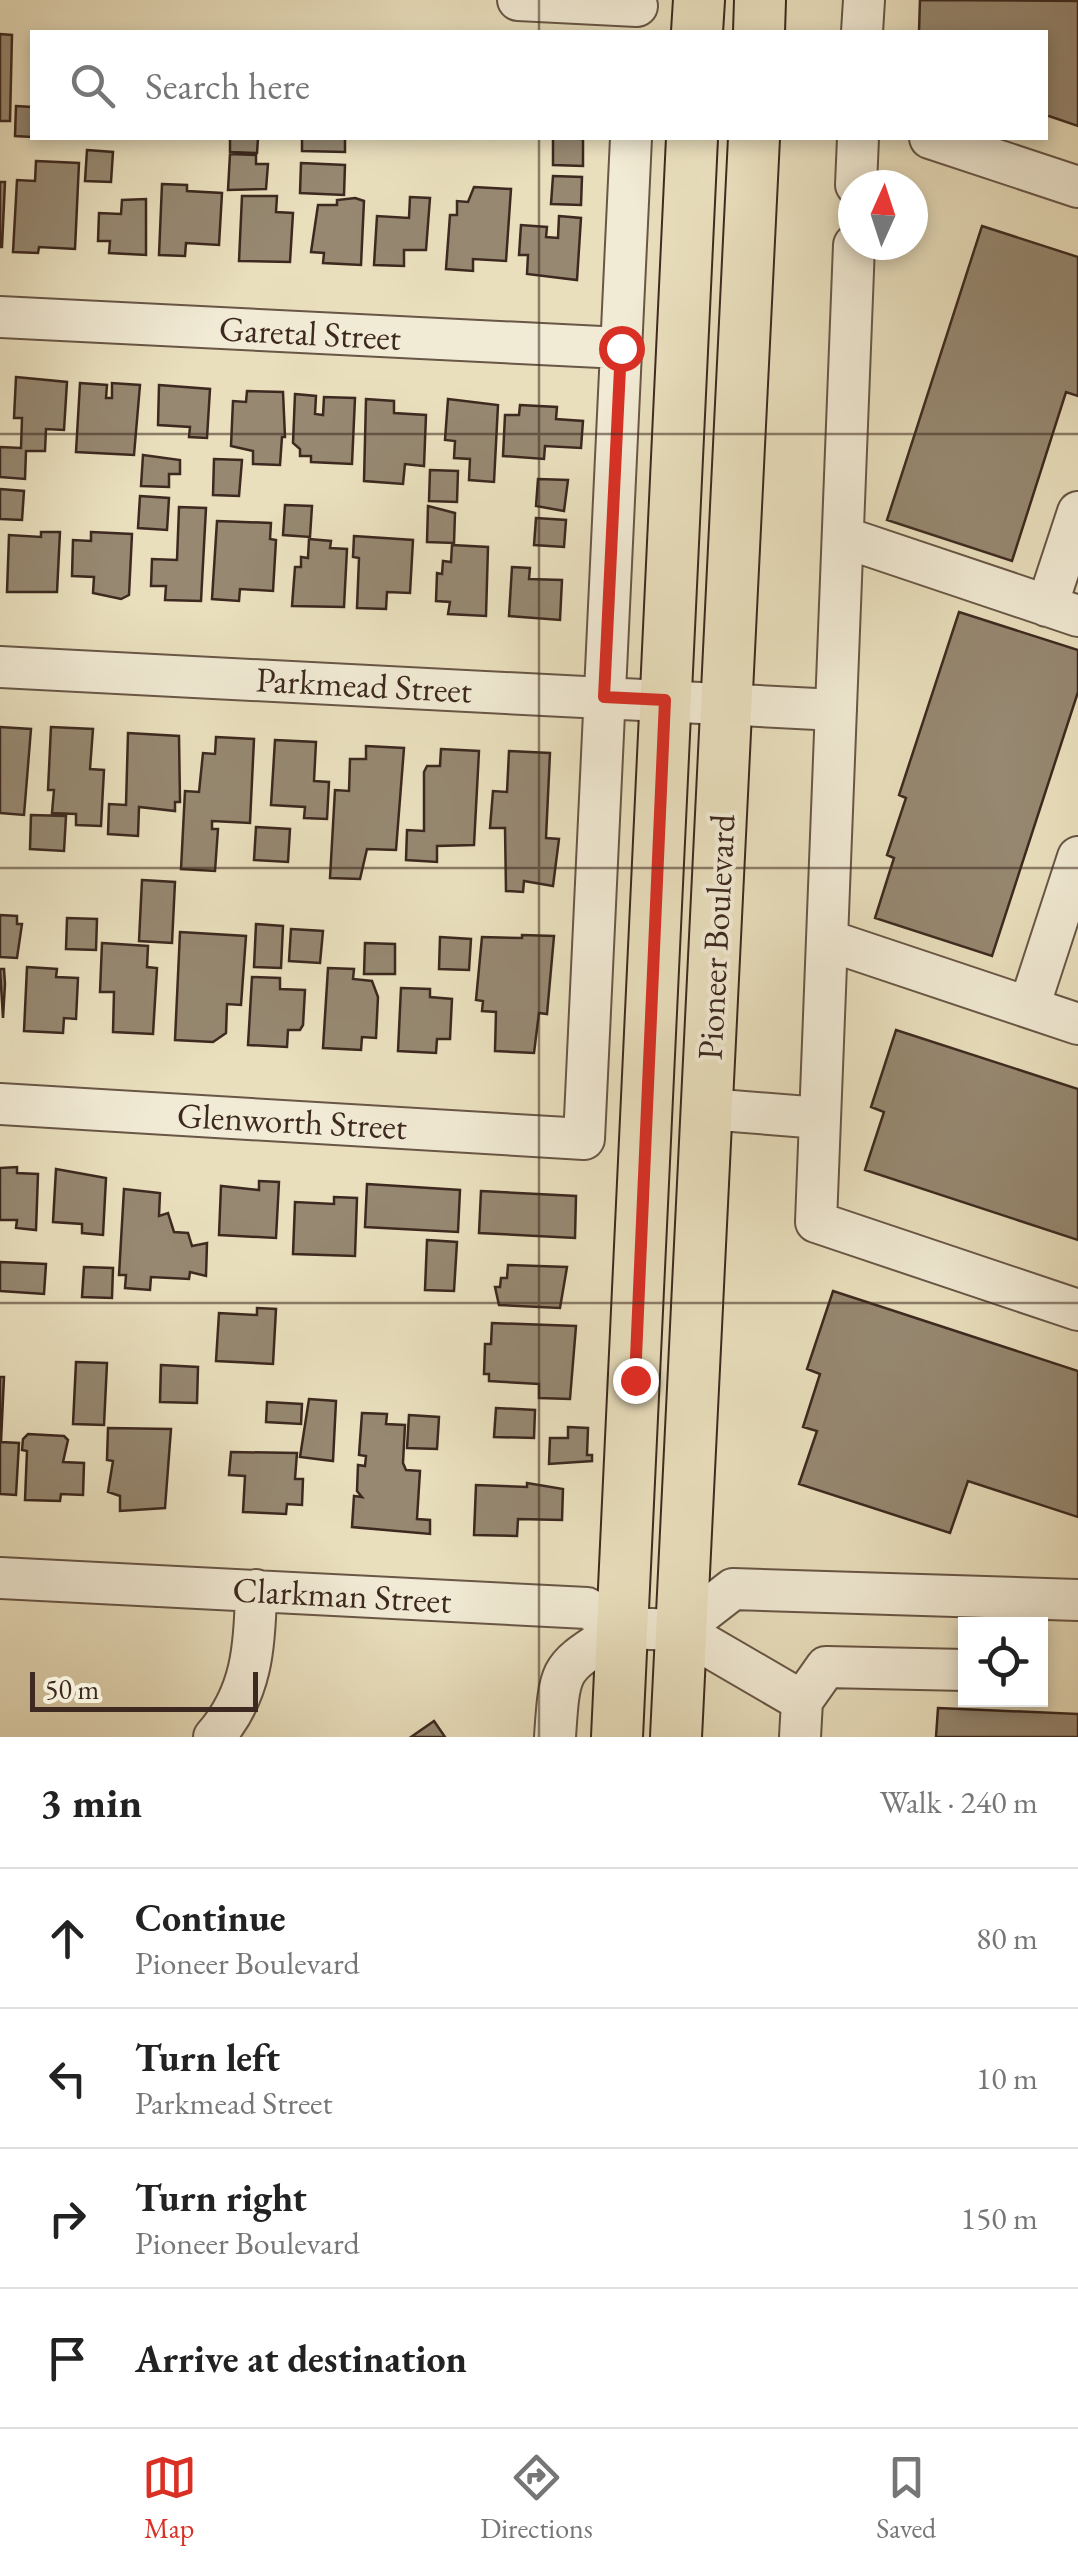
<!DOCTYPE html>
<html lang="en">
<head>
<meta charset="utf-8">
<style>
	:root { --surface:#fff; --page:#f2f2f2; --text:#222; --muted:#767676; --line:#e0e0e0; --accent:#d93025 }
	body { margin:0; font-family:"EB Garamond",serif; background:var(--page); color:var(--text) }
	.controls { position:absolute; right:30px; bottom:30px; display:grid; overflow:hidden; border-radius:0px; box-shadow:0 5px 15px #0003 }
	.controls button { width:90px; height:90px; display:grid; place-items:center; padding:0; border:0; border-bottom:2px solid var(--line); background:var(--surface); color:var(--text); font:50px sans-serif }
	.compass { position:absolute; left:838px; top:170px; width:90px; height:90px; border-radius:50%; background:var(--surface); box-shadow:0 5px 15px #0003; rotate:3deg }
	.scale { position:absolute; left:30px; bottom:25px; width:228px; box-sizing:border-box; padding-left:10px; border:5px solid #3d291f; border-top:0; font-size:28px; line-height:35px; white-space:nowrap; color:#3d291f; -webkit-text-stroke:8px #f1ead4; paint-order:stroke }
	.stop { position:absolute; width:30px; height:30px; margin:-22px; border:8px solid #d93025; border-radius:50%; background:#fff }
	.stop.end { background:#d93025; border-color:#fff; box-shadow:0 2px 10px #0008 }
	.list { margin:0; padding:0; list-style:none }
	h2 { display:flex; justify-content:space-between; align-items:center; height:130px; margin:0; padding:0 40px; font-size:42px }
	h2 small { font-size:32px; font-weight:400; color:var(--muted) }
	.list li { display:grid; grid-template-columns:65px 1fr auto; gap:30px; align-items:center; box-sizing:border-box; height:140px; padding:0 40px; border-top:2px solid var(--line) }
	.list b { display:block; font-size:38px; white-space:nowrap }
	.list p { margin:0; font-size:32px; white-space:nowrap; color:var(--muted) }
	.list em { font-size:32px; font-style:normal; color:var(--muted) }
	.icon { flex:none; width:55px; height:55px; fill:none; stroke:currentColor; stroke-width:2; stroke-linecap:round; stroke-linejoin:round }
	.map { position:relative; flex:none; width:1078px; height:1737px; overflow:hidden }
	.search { position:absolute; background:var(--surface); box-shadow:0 5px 15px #0003; left:30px; right:30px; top:30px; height:110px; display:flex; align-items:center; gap:25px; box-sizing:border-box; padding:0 35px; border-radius:0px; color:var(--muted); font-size:38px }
	.sheet { height:690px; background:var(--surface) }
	nav { display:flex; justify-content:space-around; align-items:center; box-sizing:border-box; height:140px; border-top:2px solid var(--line); background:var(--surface); font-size:28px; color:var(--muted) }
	nav a { display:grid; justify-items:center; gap:5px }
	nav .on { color:var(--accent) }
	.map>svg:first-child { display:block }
	.building { fill:#968871; stroke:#3d291f; stroke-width:2.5 }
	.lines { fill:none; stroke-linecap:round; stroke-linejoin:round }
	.minor-casing { stroke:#685646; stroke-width:44 }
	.major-casing { stroke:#3d291f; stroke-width:54 }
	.minor { stroke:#f1ead4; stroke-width:40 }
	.major { stroke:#e9dfbd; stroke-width:50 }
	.route { stroke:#d93025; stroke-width:12 }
	.grid { fill:none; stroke:#3d291f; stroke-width:2.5; stroke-opacity:0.55 }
	.labels { text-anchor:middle; stroke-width:8; stroke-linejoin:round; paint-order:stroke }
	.street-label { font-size:35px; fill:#3d291f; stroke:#f1ead4 }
</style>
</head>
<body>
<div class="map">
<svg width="1078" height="1737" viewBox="0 0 1078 1737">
	<rect width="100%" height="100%" fill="#e9dfbd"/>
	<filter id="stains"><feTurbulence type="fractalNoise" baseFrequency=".002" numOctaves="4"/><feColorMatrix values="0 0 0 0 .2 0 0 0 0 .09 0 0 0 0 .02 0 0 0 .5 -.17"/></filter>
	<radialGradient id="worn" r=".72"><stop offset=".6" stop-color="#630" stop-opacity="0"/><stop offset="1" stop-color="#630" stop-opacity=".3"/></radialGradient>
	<path class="building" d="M920,0L1078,1V126L1046,115V32H919Z
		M0,34L12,35L10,121H0Z
		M16,106L32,107V137L15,136Z
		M230,138H258L257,153L230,152Z
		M302,138H345V152L302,151Z
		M553,138L583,139V166L553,165Z
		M87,150L113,152L111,182L85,181Z
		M230,154L256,155V164H268L266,189L228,190Z
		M36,161L79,163L75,249L39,247L38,253L13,252L17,180L35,181Z
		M301,163L345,165L344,195L300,193Z
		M553,176L582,177L581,205L551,204Z
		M0,182H5L2,247H0Z
		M162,184L187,185V191L222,193L219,245L186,243L185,256L159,255Z
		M474,187L511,189L506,261L473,259V271L446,269L450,215H457V201L468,202Z
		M242,196H277L276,212L293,213L290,262L239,261Z
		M410,197L430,198L426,250H404V266L374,265L377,216L409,218Z
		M355,198L364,201L361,265L323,263L324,253L311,252L318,205H337V200Z
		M146,199V255L109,253L110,241H98L99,213L121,214L122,200Z
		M559,216L581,218L577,280L527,274L528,255H519L521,225L547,227L546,237L558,238Z
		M982,226L1078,257V396L1066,392L1012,561L887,520Z
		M16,377L67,382L64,430L46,429L45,451H26L25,479L0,477V447L21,448L22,418H14Z
		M80,383L107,385L106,398H112V383L140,385L134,455L76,452Z
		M159,385L210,389L207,438L189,437L190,427L158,425Z
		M247,391L283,392L285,437H282L280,465L253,464V451L231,446L233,401L246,402Z
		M295,394L316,396L315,414L323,415L324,397L355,398L352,464L311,462V456H300V449L293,443Z
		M366,399L394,401V413L426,415L424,466L405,464L403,484L364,481Z
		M448,399L498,405L494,482L469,480L470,459L454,458L455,441L445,440Z
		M520,405L557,407L556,419L583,421L581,448L545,446L544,459L503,456L505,415H519Z
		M143,455L180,460V474H169V487L141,486Z
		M214,459L242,460L239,496L213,495Z
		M430,470L458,471L457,502L429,501Z
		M538,479L568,480L564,511L536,506Z
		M0,489L24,491L22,520L0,519Z
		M140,496L169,498L167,530L138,528Z
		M285,505L312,506L310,537L283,535Z
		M428,506L455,513L454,543L427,542Z
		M179,507L206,508L201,601L165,600L166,586H151L152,559L177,560Z
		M536,518L566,520L564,547L534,545Z
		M217,521L271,523L270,539L276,540L273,591L240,589L239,601L212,599Z
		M41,532H60L57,592H7L9,535L41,537Z
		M91,532L132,534L129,595L121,599L93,593L94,577L72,576L73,540L91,541Z
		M354,536L413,540L410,593L387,592L386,609L357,608L359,558L353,557Z
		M309,539L331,541L330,548L347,549L344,607L292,606L295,567H301V557L308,558Z
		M452,545L488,547L486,616L448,614L450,602L436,601L437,573L442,574L443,561L451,562Z
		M512,567L530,568L529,579L562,580L560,620L509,616Z
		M959,612L1078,650V692L992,956L875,918L894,858L887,855L906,798L899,795Z
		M0,727L31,729L24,815L0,813Z
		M51,727L93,729L90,769L104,770L101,826L76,825V814L52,813L54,790H48Z
		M128,733L179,736L180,802H175V811L139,807L138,836L108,834L109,804L126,805Z
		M216,737L254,739L250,823L212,821V829H218L215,871L181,869L185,791L199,792L203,753L215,754Z
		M275,740L316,742L314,781L329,782L327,819L304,818L305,807L271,805Z
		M366,746L404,748L396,850L367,849L360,879L330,878L335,790L349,791L350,759H366Z
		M441,749L479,751L474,845L437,846V862L406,860L407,830L424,831V772L427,766H440Z
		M509,751L550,753L546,838L559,839L553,886L524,881L523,892L506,891L505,828H490L493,791L507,792Z
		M31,815L66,816L64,851L30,849Z
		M256,827L290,829L288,862L254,860Z
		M142,880L175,882L172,943L139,941Z
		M0,915L17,916V924H22L17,958L0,957Z
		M67,918L97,919L96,950L66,949Z
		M256,924L283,926L281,968L254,967Z
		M291,929L323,931L320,963L289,961Z
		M180,932L246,936L241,1005L227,1004L226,1033L213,1042L175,1040Z
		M522,935L554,936L547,1014L539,1013L534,1053L495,1051L496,1012L482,1011L483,1001L476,1000L482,937L522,938Z
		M440,937L471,939L469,970L439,969Z
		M102,943L148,946L147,967L157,968L153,1034L113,1032L114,992H100Z
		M365,943L395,944V974H364Z
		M27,967L57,969L56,977L78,978L76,1019L64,1018L63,1033L24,1031Z
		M328,968L354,969L353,979L372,981L378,997L376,1038L362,1037L361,1050L323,1048Z
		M0,969H4L5,984L3,1018Z
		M252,977L280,978V989L305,990L303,1025L300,1030H288L287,1047L248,1045Z
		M401,988L430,989V997L452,999L450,1039H437L436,1053L398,1051Z
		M896,1030L1078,1089V1240L865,1170L884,1112L871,1107Z
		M17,1167V1173L38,1174L36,1230L16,1228L17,1220H0V1168Z
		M56,1169L106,1178L103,1235L82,1233V1224L53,1222Z
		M259,1181L279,1182L276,1238L219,1235L221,1186L259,1190Z
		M367,1184L460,1190L458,1232L365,1227Z
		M124,1189L160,1193L159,1216L168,1213L174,1232L188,1233L192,1246L207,1243L206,1276L190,1272L189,1279L151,1277L150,1290L125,1288L126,1275H119Z
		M481,1191L576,1196L575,1238L479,1233Z
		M334,1197L357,1198L355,1256L293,1254L295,1202L334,1204Z
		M427,1240L457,1242L454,1291L425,1290Z
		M0,1262L46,1264L44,1294L0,1291Z
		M508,1265L567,1267L560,1308L499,1305L495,1287H500L501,1278H507Z
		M84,1267L113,1268L112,1298L82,1297Z
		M833,1291L1078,1371V1517L968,1481L950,1533L799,1484L817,1431L803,1427L820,1374L807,1369Z
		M257,1308L276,1309L273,1364L216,1361L219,1313L257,1315Z
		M492,1323L576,1326L570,1399L539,1398V1384L489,1381V1374H484L485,1344H491Z
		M76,1362L107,1363L104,1425L73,1424Z
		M161,1365L198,1367L197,1403L160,1402Z
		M0,1377H4L1,1442L19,1443L16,1495L0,1494Z
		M309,1399L336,1401L333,1461L300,1457Z
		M267,1402L302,1404L301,1424L266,1422Z
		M496,1408L535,1410L534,1438L494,1437Z
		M362,1413L387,1414L386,1424L405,1425L403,1463L406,1470L420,1471L417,1519L430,1520V1534L352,1527L354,1496L362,1497L357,1491L358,1465L365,1466L366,1456L359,1455Z
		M409,1415L439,1417L437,1449L407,1448Z
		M568,1427L588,1428L587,1455H592V1461L549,1464L550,1438H568Z
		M108,1428L171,1429L165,1508L120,1511V1496L108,1492L113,1461L107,1460Z
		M28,1434L64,1436L68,1440L63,1462L84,1463L83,1495L61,1494L60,1501L25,1500L27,1451L22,1450L23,1439Z
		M231,1452L297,1453L295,1479H303L302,1505L287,1504L286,1514L243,1512L245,1476L229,1475Z
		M527,1483L563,1489L562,1520L518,1519L517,1536L474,1535L476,1485L527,1487Z
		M938,1708L1078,1714V1737H936Z
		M434,1721L445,1737H411Z"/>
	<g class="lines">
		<defs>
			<path id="minor" d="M518,0L637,6
				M862,32L864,0
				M930,138L1078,187
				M856,185L858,138
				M854,245L816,1222L1078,1310
				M0,317L621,348
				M843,537L1078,616
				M1047,606L1078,512
				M0,667L836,710
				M827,940L1078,1024
				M1029,1007L1078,857
				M0,1104L584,1139L631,138
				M707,1109L820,1118
				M0,1578L587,1608L622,1628L680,1630L802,1701L800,1737
				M680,1630L733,1589L1078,1600
				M802,1701L826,1667L966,1670
				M214,1737C252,1694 255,1646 256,1590
				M555,1737C560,1661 560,1670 622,1628"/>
			<path id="major" d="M697,32L699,0
				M759,32L760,0
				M617,1737L692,138
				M676,1737L754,138"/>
		</defs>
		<use href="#minor" class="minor-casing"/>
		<use href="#major" class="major-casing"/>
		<use href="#minor" class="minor"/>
		<use href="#major" class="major"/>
	</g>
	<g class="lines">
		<path class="route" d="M621,348L604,697L665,700L635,1380"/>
	</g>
	<path class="grid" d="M539,0V32M539,138V1737M0,434H1078M0,868H1078M0,1303H1078"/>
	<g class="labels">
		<g class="street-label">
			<text transform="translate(310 333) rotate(3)" y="12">Garetal Street</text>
			<text transform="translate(364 685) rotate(3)" y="12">Parkmead Street</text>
			<text transform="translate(716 937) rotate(-87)" y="12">Pioneer Boulevard</text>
			<text transform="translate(292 1121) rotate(3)" y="12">Glenworth Street</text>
			<text transform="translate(342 1595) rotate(3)" y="12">Clarkman Street</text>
		</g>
	</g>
	<rect width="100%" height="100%" filter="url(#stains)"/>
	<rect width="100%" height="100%" fill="url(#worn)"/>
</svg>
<div class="controls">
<button><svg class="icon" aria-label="locate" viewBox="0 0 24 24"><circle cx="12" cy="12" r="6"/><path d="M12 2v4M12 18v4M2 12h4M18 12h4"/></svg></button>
</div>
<svg class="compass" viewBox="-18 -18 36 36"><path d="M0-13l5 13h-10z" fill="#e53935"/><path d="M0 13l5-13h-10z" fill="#767676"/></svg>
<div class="scale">50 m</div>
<div class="stop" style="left:621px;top:348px"></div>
<div class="stop end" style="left:635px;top:1380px"></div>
<div class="search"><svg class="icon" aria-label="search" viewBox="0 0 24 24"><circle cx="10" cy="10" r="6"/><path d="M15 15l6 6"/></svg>Search here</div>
</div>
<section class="sheet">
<h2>3 min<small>Walk · 240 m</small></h2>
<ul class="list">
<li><svg class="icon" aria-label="ahead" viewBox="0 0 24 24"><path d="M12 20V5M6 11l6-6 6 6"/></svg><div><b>Continue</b><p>Pioneer Boulevard</p></div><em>80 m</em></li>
<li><svg class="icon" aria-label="left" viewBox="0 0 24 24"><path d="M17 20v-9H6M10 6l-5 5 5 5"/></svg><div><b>Turn left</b><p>Parkmead Street</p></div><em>10 m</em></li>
<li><svg class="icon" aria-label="right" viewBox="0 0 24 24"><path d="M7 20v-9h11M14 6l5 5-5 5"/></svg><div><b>Turn right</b><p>Pioneer Boulevard</p></div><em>150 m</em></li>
<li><svg class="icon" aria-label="arrive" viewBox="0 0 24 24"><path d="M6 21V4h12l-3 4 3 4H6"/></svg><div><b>Arrive at destination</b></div></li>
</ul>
</section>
<nav>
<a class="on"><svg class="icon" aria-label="map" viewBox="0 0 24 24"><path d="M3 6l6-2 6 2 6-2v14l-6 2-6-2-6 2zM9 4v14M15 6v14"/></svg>Map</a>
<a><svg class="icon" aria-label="directions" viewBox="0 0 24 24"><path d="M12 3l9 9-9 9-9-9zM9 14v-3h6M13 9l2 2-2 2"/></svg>Directions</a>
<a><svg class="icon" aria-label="saved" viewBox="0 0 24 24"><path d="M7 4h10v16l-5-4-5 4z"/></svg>Saved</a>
</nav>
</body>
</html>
